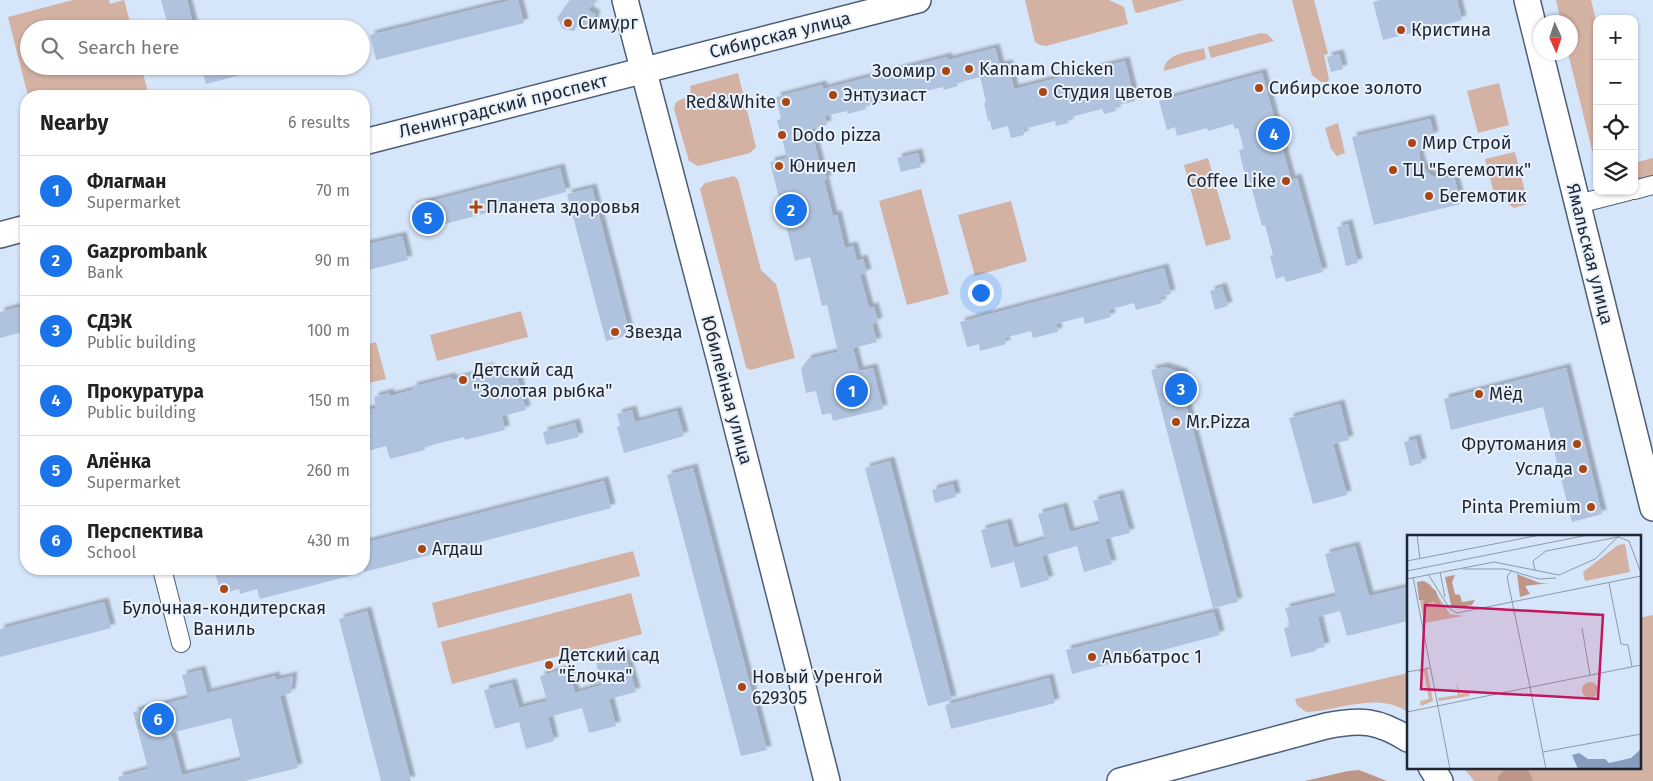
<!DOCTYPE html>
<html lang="en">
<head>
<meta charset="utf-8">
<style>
	:root { --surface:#fff; --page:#f6f6f6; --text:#222; --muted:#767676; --line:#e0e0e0; --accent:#1a73e8 }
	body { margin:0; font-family:"Fira Sans",sans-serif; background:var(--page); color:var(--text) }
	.controls { position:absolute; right:15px; top:15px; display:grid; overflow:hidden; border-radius:10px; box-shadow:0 1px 4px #0004 }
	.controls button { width:45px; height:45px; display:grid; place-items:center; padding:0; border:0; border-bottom:1px solid var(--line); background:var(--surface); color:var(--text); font:25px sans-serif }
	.compass { position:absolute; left:1533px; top:15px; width:45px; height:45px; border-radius:50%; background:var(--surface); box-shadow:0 1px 4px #0004; rotate:177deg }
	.you { position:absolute; left:980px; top:292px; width:18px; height:18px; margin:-12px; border:4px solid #fff; border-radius:50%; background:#1a73e8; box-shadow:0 0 0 8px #1a73e833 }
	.badge { display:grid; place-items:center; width:32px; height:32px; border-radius:50%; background:var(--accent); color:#fff; font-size:16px; font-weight:700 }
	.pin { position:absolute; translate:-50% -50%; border:2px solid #fff; box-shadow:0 1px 5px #0006 }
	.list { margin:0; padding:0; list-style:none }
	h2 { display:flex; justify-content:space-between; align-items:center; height:65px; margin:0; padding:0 20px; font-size:21px }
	h2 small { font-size:16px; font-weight:400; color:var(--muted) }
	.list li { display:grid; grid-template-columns:32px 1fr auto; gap:15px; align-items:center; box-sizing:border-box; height:70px; padding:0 20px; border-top:1px solid var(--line) }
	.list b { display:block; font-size:19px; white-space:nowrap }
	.list p { margin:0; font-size:16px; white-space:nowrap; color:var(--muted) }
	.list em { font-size:16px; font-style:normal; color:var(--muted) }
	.icon { flex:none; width:28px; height:28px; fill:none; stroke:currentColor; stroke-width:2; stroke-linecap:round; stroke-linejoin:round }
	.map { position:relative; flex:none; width:1653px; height:781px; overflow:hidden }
	.search { position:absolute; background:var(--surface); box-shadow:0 1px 4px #0004; left:20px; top:20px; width:350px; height:55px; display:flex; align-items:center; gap:12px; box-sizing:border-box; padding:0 18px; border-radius:28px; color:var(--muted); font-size:19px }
	.panel { position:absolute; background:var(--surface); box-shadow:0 1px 4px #0004; left:20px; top:90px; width:350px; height:485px; border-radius:20px }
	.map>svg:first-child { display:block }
	.green { fill:#d3b1a3 }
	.forest { fill:#be9687 }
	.building { fill:#b0c3de; fill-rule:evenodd; filter:url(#shadow) }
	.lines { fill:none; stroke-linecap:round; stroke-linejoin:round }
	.street-casing { stroke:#4e5e75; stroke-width:20 }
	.secondary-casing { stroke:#4e5e75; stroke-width:28 }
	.street { stroke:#fff; stroke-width:18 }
	.secondary { stroke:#fff; stroke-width:25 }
	.poi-dot { fill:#aa4615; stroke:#e9f1fc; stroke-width:2 }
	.labels { text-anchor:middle; stroke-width:4; stroke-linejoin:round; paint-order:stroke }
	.poi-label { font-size:18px; fill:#1f2630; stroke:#e9f1fc; text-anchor:start }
	.street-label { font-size:18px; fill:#1f2630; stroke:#e9f1fc }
	.inset-road { fill:none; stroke:#8c99a9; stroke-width:1 }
	.view { fill:#c2185b; fill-opacity:0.15; stroke:#c2185b; stroke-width:2.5 }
	.inset-edge { fill:none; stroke:#1f2630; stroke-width:2.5 }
</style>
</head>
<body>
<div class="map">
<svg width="1653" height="781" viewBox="0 0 1653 781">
	<defs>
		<filter id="shadow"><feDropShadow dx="4.5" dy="-4.5" stdDeviation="1" flood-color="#0004"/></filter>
	</defs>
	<rect width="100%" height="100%" fill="#d5e5fa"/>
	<path class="green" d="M73,0H109L110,4L124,0L132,29H29V66H141L149,96H28L8,17Z
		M1025,0H1109L1124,7L1128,24L1046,46L1040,45L1035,42Z
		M1132,0H1184L1138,13L1135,12Z
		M1292,0H1314L1328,54L1324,55L1329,80L1327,82H1321L1312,75Z
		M1556,0H1591L1597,24V170L1568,53L1570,52V22H1561Z
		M1261,33L1267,34L1274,41L1211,58L1208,47Z
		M1204,48L1206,59L1164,71C1164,53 1190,52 1204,48Z
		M738,73L756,147L750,153L698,166L689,161L674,109L676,102L691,95L690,86Z
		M1499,83L1509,125L1478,133L1467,91Z
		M1338,123L1345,153L1337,156L1331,149L1325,128Z
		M1515,152L1528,204L1514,208L1494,193L1485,159Z
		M1208,158L1231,239L1206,246L1184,165Z
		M1653,158V181L1634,185V163Z
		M734,176L738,180L761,270L776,284L795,358L750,370L746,367L700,189L705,183Z
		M921,189L949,294L907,305L879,201Z
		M1011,201L1027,261L975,276L958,215Z
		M521,311L528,337L437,361L430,335Z
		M376,342L386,379L364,384V345Z
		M633,551L640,576L438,628L432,603Z
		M631,593L642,634L452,684L441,642Z
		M1653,615V781H1474L1463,767H1639V618Z
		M1408,673V712C1377,691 1339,711 1306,712L1297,705L1295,699Z"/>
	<path class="forest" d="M1516,767H1522L1528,770L1533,781H1498V777L1505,769Z
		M1359,770L1387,781H1305L1348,771Z"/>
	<path class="building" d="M161,0H187L194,29H169Z
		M512,0H518L524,23L376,60L370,35Z
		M570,0H596L588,10L596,15L593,24L585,28L578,24L574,31L563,29L557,18Z
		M1382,0H1457L1462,20L1383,40L1373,2Z
		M995,48L1000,66L1008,64L1014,89L1125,61L1135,101L1115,106L1116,111L1104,114L1102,109L1067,118L1069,123L1056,126L1055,121L1023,129L1024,135L1011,138L1008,126L992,130L990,121H988L984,103L986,102L980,77L957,83L958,86L944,90L943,87L914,94L915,97L895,102V99L865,106L866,109L848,114L847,111L825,116L827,125L811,129L821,169L824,168L827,180H824L833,216L837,215L845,248L853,246L857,261L863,259L867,273L860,275L869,308L874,307L878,322L872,324L877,342L853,348L859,371L873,368L883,409L833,421L831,413L822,415L816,391L806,393L801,369L808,359L838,352L827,305L822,306L810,257L795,261L770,162L787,158L777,120L781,119L776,97L822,85L823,89L947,57L948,60Z
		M1339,54L1343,69L1331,72L1327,57Z
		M201,66H259L260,70L206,84Z
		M1262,73L1291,180L1297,178L1323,272L1286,282L1284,276L1276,279L1270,256L1273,255L1265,225L1262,226L1249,179H1246L1239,150L1244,149L1238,128L1235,129L1233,124L1208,131L1207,128L1177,136L1175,127L1167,130L1159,101Z
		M1430,119L1434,135L1425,140L1421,147L1419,155L1422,166L1430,175L1435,177L1447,178L1454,176L1461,204L1374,225L1352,137Z
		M918,153L921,167L901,172L897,158Z
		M560,168L566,192L419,231L412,206Z
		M592,188L630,335L606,341L567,194Z
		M1348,224L1358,263L1346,266L1337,227Z
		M402,236L408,260L364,271V245Z
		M1164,268L1171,294L1160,297L1162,303L1136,310L1134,303L1109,310L1111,317L1085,324L1083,317L1056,324L1058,332L1033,338L1031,331L1004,338L1006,344L980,351L979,344L967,347L960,322Z
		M1222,287L1228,306L1215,310L1210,291Z
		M26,305V331L0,338V312Z
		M489,367L492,378L516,372L526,410L502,416L505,430L465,440L464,437L424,447L425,450L390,459L386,446L364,452V411L376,408L374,397L389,393L390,396L413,390L412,387L451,377L452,380L475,374V371Z
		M1164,367L1183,373L1189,398L1185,400L1238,602L1213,608L1151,370Z
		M1566,368L1602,514L1572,522L1543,407L1451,430L1444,399Z
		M1340,404L1349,440L1333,444L1347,495L1313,504L1289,418Z
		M632,410L635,422L677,411L684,436L624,453L617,427L620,426L617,414Z
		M575,423L579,437L546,445L543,432Z
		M1416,439L1422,463L1410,466L1404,442Z
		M890,461L952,700L928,706L865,468Z
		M693,468L767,750L741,756L667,475Z
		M604,481L611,508L364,572V543Z
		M953,484L956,497L935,503L932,490Z
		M1119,494L1130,533L1105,539L1112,564L1084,572L1077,546L1042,556L1049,580L1021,588L1014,562L991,568L981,530L1007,523L1014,548L1045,539L1038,514L1063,507L1070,532L1100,524L1093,501Z
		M1355,546L1369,596L1408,587V621L1347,636L1340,611L1318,617L1325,647L1316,649V651L1291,657L1284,628L1290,626L1285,608L1336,596L1325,554Z
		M214,569H252L253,572L264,569H361V573L260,599L257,589L240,594L239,589L221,594Z
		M104,602L111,628L0,657V629Z
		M367,611L411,781H381L339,619Z
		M1214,612L1220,635L1072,674L1066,650Z
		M625,654L636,692L609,699L616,726L589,733L582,708L548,717L554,741L526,749L519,722L495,729L484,690L512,683L519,708L547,701L540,676L568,668L575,693L602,685L596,662Z
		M201,670L207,693L275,676L276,680L293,676L291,693L280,696L298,768L245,781H119L118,777L148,769L133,712L188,698L182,675ZM231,718L241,760L182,775L171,733Z
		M1049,678L1055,703L951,729L945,705Z"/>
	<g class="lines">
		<defs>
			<path id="street" d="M1634,190L1653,185
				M1578,204L1629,191
				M162,569L181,643"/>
			<path id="secondary" d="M625,0L720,361L827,781
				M1527,0L1653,508
				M364,142L918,0
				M0,235L26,228
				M1431,767L1440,781
				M1120,781L1326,726C1361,719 1377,720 1408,739"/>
		</defs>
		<use href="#street" class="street-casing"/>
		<use href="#secondary" class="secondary-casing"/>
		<use href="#street" class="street"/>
		<use href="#secondary" class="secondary"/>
	</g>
	<g class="poi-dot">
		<circle cx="568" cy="23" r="5"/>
		<circle cx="1401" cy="30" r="5"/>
		<circle cx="969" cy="69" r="5"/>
		<circle cx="946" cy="71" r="5"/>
		<circle cx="1259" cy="88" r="5"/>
		<circle cx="1043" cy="92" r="5"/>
		<circle cx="833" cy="95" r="5"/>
		<circle cx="786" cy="102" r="5"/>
		<circle cx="782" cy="135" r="5"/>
		<circle cx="1412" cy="143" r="5"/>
		<circle cx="779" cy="166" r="5"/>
		<circle cx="1393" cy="170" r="5"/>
		<circle cx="1286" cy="181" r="5"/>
		<circle cx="1429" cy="196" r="5"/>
		<path d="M473.5 199.5h5v5h5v5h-5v5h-5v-5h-5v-5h5z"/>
		<circle cx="615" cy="332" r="5"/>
		<circle cx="463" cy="380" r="5"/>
		<circle cx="1479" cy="394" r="5"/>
		<circle cx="1176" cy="422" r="5"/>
		<circle cx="1577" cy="444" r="5"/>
		<circle cx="1583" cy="469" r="5"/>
		<circle cx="1591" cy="507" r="5"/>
		<circle cx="422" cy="549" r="5"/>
		<circle cx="224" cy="589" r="5"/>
		<circle cx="1092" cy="657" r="5"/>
		<circle cx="549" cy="665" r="5"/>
		<circle cx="742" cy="687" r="5"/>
	</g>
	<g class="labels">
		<g class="poi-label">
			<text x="578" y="29">Симург</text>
			<text x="1411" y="36">Кристина</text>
			<text x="979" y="75">Kannam Chicken</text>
			<text x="936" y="77" text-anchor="end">Зоомир</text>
			<text x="1269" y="94">Сибирское золото</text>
			<text x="1053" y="98">Студия цветов</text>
			<text x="843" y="101">Энтузиаст</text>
			<text x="776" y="108" text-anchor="end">Red&amp;White</text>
			<text x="792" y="141">Dodo pizza</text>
			<text x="1422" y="149">Мир Строй</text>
			<text x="789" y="172">Юничел</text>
			<text x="1403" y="176">ТЦ "Бегемотик"</text>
			<text x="1276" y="187" text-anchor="end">Coffee Like</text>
			<text x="1439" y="202">Бегемотик</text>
			<text x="486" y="213">Планета здоровья</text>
			<text x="625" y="338">Звезда</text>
			<text x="473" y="376">Детский сад<tspan x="473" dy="21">"Золотая рыбка"</tspan></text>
			<text x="1489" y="400">Мёд</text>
			<text x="1186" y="428">Mr.Pizza</text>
			<text x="1567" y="450" text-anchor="end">Фрутомания</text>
			<text x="1573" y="475" text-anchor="end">Услада</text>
			<text x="1581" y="513" text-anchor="end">Pinta Premium</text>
			<text x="432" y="555">Агдаш</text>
			<text x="224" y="614" text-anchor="middle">Булочная-кондитерская<tspan x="224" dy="21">Ваниль</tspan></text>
			<text x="559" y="661">Детский сад<tspan x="559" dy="21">"Ёлочка"</tspan></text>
			<text x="1102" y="663">Альбатрос 1</text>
			<text x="752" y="683">Новый Уренгой<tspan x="752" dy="21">629305</tspan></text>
		</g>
		<g class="street-label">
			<text transform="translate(780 35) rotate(-14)" y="6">Сибирская улица</text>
			<text transform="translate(503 106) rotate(-14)" y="6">Ленинградский проспект</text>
			<text transform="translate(1590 254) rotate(76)" y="6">Ямальская улица</text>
			<text transform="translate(727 390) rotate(75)" y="6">Юбилейная улица</text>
		</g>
	</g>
	<g transform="translate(1407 535)">
		<rect width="234" height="234" fill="#d5e5fa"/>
		<path d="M218,9L223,37L178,46L176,37L211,10ZM17,46L23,49L43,79L56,81L17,88L10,47ZM20,134L26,166L14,171L13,166L22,164L17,137L10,136ZM49,147L53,159L63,157L62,161L32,166L31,163L51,160ZM175 155a8 8 0 1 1 16 0a8 8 0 1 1-16 0Z" fill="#d3b1a3"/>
		<path d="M110,39L133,48H142L118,51L123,59L113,62ZM48,40L45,47L48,59L53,60L55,67L68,65L65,70L50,73L44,70L38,42ZM17,46L29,56L34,72L26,66L18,70L16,65H12L10,47Z" fill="#be9687"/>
		<path d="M234,214V234H171L165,220L172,218L181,224H198L202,228L224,223Z" fill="#879dbd"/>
		<path class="inset-road" d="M10,0L13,24M0,26L133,0M56,34H98L132,44L149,43M105,35L100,42L123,152M128,35L126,26L139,16L211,2L222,6L234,38M0,36L181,0M33,37L38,62M21,39L43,74L50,78L234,41M6,42L43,234M0,44L87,27L152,40L188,24L213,0M202,48L214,109L221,110L225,132M175,93L183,140M0,137L23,133M123,152L139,234M0,177L234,130M136,217L234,199"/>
		<path class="view" d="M18,70L196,80L191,164L14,154Z"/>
		<rect width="234" height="234" class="inset-edge"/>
	</g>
</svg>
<div class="controls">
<button>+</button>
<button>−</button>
<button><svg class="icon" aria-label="locate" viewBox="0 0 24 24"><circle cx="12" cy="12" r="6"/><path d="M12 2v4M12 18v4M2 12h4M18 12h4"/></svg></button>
<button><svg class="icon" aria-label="layers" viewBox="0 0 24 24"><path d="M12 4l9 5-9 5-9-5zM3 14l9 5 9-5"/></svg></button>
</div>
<svg class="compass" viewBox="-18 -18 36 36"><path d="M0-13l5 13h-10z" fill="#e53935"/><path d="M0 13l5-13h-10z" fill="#767676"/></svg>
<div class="you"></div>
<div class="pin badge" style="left:852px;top:391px">1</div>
<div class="pin badge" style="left:791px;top:210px">2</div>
<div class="pin badge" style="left:1181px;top:389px">3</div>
<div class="pin badge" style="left:1274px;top:134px">4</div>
<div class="pin badge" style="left:428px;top:218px">5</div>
<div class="pin badge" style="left:158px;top:719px">6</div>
<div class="search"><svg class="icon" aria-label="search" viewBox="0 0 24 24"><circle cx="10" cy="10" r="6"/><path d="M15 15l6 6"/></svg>Search here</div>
<section class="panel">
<h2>Nearby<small>6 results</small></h2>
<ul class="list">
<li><span class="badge">1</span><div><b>Флагман</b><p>Supermarket</p></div><em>70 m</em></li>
<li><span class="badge">2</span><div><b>Gazprombank</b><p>Bank</p></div><em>90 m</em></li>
<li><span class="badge">3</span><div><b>СДЭК</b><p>Public building</p></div><em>100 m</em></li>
<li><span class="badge">4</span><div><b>Прокуратура</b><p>Public building</p></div><em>150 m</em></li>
<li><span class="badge">5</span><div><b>Алёнка</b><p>Supermarket</p></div><em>260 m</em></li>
<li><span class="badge">6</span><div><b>Перспектива</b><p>School</p></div><em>430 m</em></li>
</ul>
</section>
</div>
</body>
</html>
